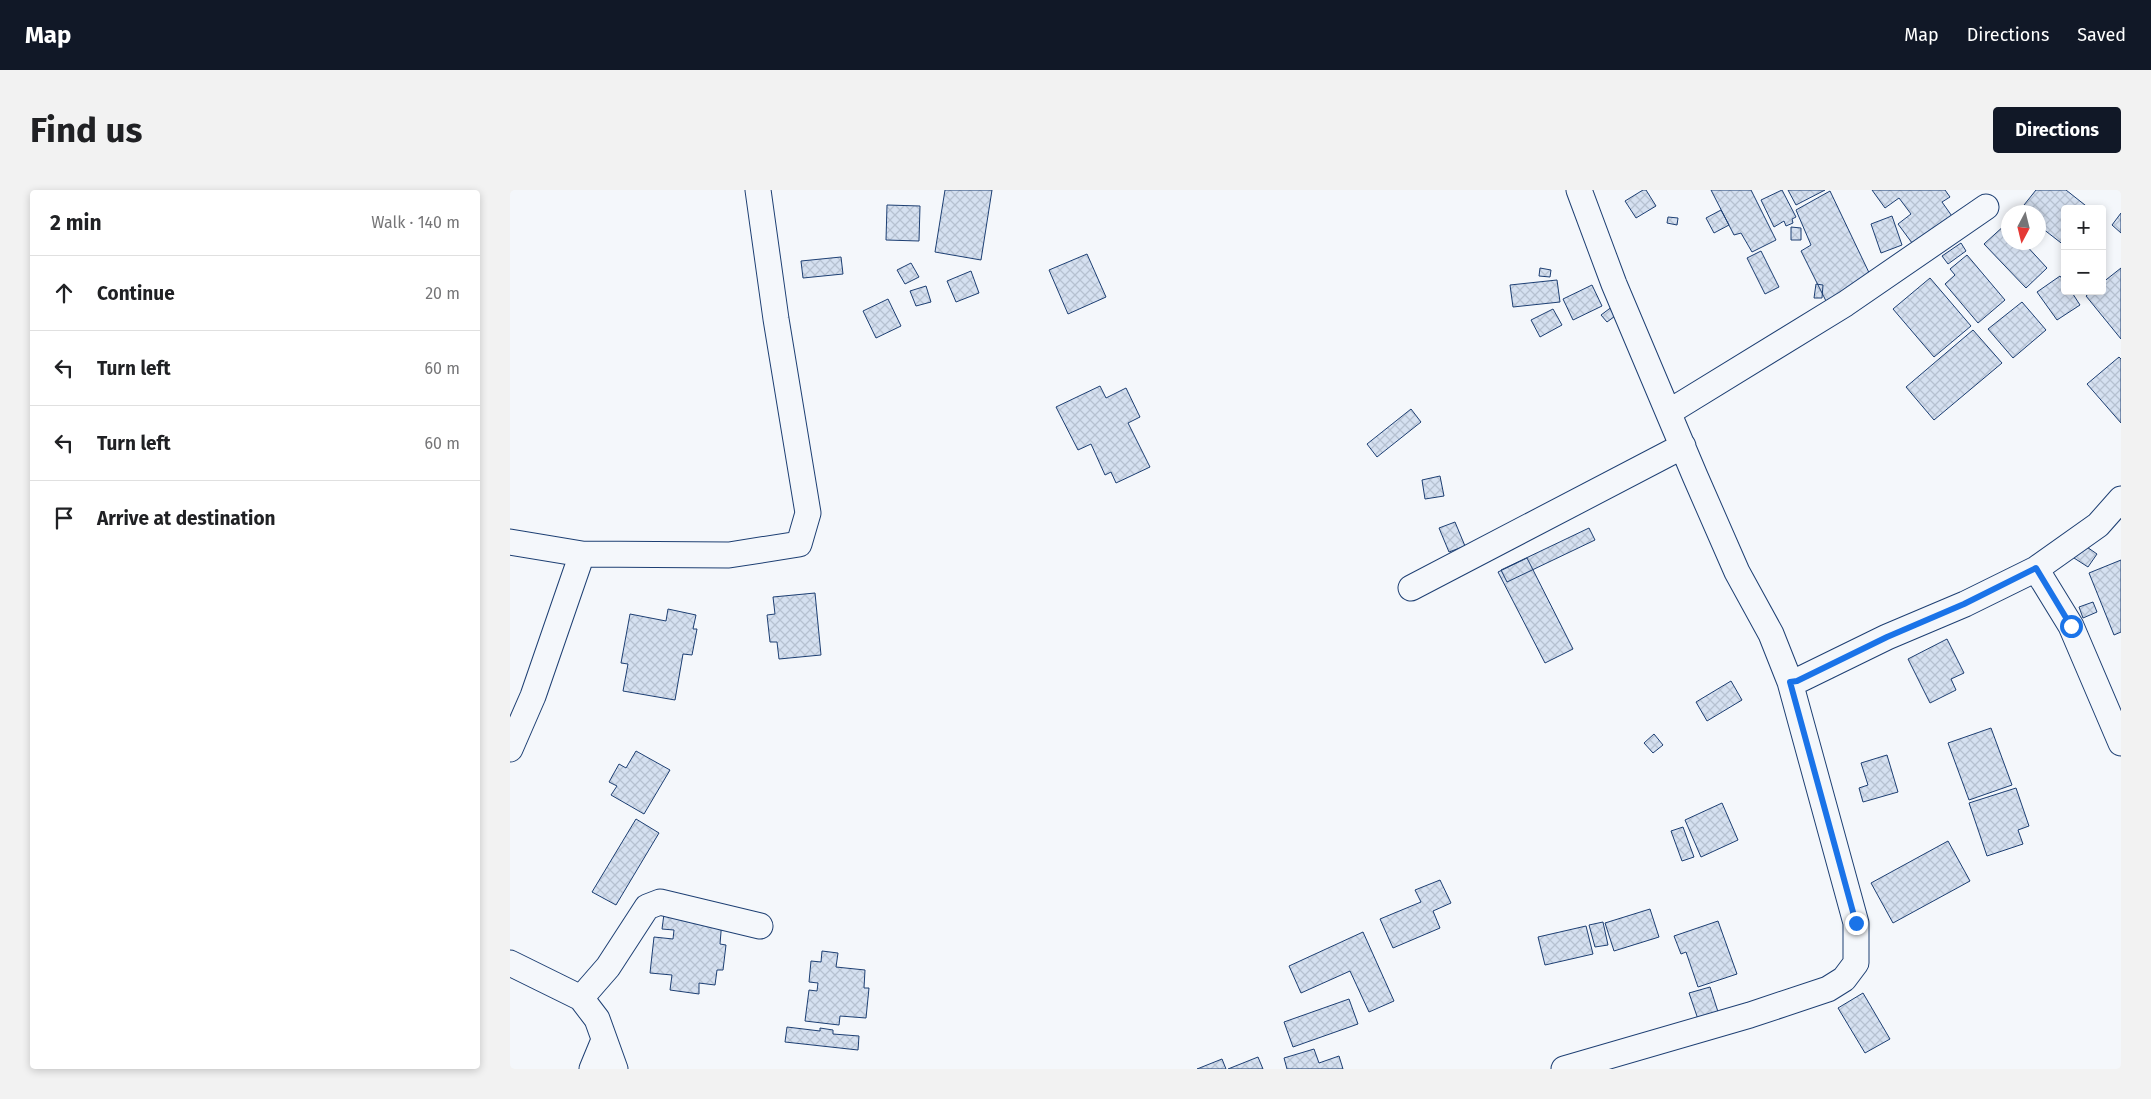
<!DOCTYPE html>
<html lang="en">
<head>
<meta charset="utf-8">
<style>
	:root { --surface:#fff; --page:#f2f2f2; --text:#202124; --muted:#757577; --line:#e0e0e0; --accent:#111827 }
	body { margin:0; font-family:"Fira Sans",sans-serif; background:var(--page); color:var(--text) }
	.controls { position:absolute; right:15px; top:15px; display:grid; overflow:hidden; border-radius:5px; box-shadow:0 2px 8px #0003 }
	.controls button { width:45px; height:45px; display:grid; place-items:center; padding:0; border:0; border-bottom:1px solid var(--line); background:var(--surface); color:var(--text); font:25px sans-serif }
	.compass { position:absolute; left:1491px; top:15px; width:45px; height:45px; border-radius:50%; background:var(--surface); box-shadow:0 2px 8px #0003; rotate:187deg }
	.stop { position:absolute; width:15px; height:15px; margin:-11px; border:4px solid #1a73e8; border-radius:50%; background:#fff }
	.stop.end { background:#1a73e8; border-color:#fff; box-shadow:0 1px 5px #0008 }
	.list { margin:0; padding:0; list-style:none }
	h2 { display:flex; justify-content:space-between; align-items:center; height:65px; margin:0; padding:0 20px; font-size:21px }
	h2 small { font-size:16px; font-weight:400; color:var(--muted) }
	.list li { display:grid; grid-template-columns:32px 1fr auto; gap:15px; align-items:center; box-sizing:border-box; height:75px; padding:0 20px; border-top:1px solid var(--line) }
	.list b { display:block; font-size:19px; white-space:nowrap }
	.list em { font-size:16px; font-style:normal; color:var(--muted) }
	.icon { flex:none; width:28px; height:28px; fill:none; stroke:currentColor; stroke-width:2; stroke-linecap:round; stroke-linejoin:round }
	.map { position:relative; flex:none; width:1611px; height:879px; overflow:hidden; border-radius:5px }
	header { display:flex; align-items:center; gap:30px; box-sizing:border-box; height:70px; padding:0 25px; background:var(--accent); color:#fff }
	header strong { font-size:24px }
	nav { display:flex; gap:28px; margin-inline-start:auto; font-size:18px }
	.intro { display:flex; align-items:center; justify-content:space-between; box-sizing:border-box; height:120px; padding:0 30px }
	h1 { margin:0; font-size:35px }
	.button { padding:12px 22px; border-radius:5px; background:var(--accent); color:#fff; font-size:18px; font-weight:700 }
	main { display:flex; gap:30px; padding:0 30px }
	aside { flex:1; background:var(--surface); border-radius:5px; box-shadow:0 2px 8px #0003 }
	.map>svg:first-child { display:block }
	.building { fill:url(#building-cross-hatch); stroke:#1d3f73 }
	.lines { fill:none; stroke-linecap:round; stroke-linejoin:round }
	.street-casing { stroke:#1d3f73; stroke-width:27 }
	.street { stroke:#f4f7fb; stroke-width:25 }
	.route { stroke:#1a73e8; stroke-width:6 }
</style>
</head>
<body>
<header>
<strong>Map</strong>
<nav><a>Map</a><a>Directions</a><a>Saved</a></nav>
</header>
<div class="intro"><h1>Find us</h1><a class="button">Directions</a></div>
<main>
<aside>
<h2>2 min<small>Walk · 140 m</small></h2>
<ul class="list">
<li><svg class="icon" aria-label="ahead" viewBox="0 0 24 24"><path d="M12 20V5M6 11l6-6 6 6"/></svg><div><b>Continue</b></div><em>20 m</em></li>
<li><svg class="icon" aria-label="left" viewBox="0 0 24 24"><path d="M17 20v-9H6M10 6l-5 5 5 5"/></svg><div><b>Turn left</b></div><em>60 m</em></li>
<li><svg class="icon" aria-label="left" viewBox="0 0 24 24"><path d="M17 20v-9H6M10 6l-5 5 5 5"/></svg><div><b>Turn left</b></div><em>60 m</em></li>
<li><svg class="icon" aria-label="arrive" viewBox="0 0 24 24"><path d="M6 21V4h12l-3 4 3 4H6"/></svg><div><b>Arrive at destination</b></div></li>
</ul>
</aside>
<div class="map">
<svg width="1611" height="879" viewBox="0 0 1611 879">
	<defs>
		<pattern id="building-cross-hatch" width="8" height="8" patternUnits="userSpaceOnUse" patternTransform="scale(1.25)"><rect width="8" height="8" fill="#d5e0f0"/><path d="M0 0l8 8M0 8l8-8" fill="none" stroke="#b6c1d1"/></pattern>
	</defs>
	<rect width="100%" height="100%" fill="#f4f7fb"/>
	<path class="building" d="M435,0H482L471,70L425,62Z
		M1133,0H1136L1146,16L1126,28L1115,11Z
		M1201,0H1241L1266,50L1242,62L1231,43L1224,45Z
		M1272,0L1286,27L1282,29L1283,33L1276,36L1274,31L1264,37L1251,10Z
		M1278,0H1315L1286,15Z
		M1362,0H1435L1440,7L1432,12L1444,29L1405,57L1388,34L1401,24L1389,8L1375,18Z
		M1526,0H1556L1580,19H1555V56L1528,35V22H1513L1510,20Z
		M1320,1L1363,91L1317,113L1291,61L1301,55L1286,20Z
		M377,15L410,16L409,51L376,50Z
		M1211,20L1219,35L1204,43L1196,28Z
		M1611,23V43L1602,35Z
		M1382,26L1392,55L1371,63L1361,34Z
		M1158,27L1168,28L1167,35L1157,33Z
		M1496,34L1498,37V52H1513L1537,78L1516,98L1474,54Z
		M1281,37L1291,38V50H1281Z
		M1451,53L1456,61L1438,74L1432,66Z
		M1251,61L1269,97L1255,104L1237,68Z
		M577,64L596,107L558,124L539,80Z
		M1457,65L1495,110L1468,133L1435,94L1445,85L1440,79Z
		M331,67L333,84L293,88L291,71Z
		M401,73L409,87L395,94L387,80Z
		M1030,78L1041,80L1040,87L1029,86Z
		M1611,78V149L1576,106L1582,101H1592V93Z
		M461,81L469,103L446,112L437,91Z
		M1550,86L1555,93V101H1561L1570,115L1547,130L1527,102Z
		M1420,88L1461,136L1424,167L1383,119Z
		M1047,90L1050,112L1003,117L1000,95Z
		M1306,94L1313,95L1312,108H1304Z
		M1082,95L1092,116L1063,130L1053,109Z
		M416,96L421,112L406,116L400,101Z
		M378,109L391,136L366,148L353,121Z
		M1512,112L1536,140L1503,168L1478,139Z
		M1107,113L1112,121L1097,132L1091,125Z
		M1043,119L1052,135L1030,147L1021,130Z
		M1463,140L1492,173L1424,230L1396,197Z
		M1609,167L1611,169V233L1577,194Z
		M590,196L596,208L616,198L630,227L618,233L640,277L606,293L601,282L595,285L581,254L568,260L546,217Z
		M901,219L911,232L867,267L857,254Z
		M930,286L934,306L915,309L912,290Z
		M945,332L955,356L939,362L929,338Z
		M1079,338L1085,350L997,392L991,380Z
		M1574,355L1587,364L1578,377L1564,368Z
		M1017,368L1063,459L1035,473L988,382Z
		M1611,370V442L1604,445L1579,383Z
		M305,403L311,465L269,469L267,452H260L257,425L265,424L263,407Z
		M1583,412L1587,422L1573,428L1569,417Z
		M158,419L186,425L183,439H187L182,465L173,464L165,510L113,501L118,474L111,473L120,424L156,431Z
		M1437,449L1454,483L1441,489L1446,500L1420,513L1398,469Z
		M1221,491L1232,510L1197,531L1186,512Z
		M1481,538L1502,595L1459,610L1438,553Z
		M1144,544L1153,555L1143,563L1134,553Z
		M126,561L160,580L134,624L101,605L107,596L99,592L109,574L116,578Z
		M1377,565L1388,602L1353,612L1349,598L1358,595L1351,573Z
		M1506,598L1519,636L1508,640L1513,654L1477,666L1459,613Z
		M1212,613L1228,650L1191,667L1175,630Z
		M126,629L149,643L106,715L82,702Z
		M1173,637L1184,667L1172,671L1161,641Z
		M1438,651L1460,691L1383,733L1361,693Z
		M930,690L941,713L923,721L930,738L883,758L870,729L911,712L905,700Z
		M1140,719L1149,747L1104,761L1095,733Z
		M154,724L212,730L210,754L216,755L213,780H207L205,795L189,793V804L160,800L162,785L140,783L144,747L163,749L164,740L152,739Z
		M1208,731L1227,784L1188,797L1176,762L1171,764L1164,746Z
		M1093,732L1098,755L1085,757L1079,735Z
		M1076,736L1083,764L1035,775L1028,747Z
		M853,742L884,811L859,822L840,781L791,803L779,776Z
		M312,761L328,763L326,777L355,780L354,798H359L356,828L330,826L329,835L295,831L299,800L307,801L308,793L299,792L301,771L311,772Z
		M1200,797L1210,828L1190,835L1179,803Z
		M1353,803L1380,849L1355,863L1328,818Z
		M839,809L848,834L783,857L774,832Z
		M277,837L310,841V838L323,840V844L349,846L348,860L275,852Z
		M804,859L809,873L829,866L833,879H777L774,868Z
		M748,867L753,879H718Z
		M712,869L716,879H687Z"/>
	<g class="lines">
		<defs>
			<path id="street" d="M1069,0L1104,94L1185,286L1227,382L1261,444L1280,492L1287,491L1377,447L1455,414L1526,379L1588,335L1611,309
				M1159,222L1335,114L1476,17
				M0,352L72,364
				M1526,379L1561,436L1611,553
				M901,398L1173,256
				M0,559L23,506L72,364L219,365L289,354L298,323L266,129L248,0
				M0,773L71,808L87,829L105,879
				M71,808L98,777L137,717L150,712L250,736
				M82,879L94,850
				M1054,879L1240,825L1318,799L1334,789L1346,773V733L1280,492"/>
		</defs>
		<use href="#street" class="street-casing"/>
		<use href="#street" class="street"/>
	</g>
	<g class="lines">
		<path class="route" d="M1346,733L1280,492L1287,491L1377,447L1454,414L1526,378L1561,436"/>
	</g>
</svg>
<div class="controls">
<button>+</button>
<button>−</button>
</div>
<svg class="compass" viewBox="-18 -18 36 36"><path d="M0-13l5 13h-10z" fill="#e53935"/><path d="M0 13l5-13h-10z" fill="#757577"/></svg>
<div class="stop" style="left:1561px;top:436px"></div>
<div class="stop end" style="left:1346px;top:733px"></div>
</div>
</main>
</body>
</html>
